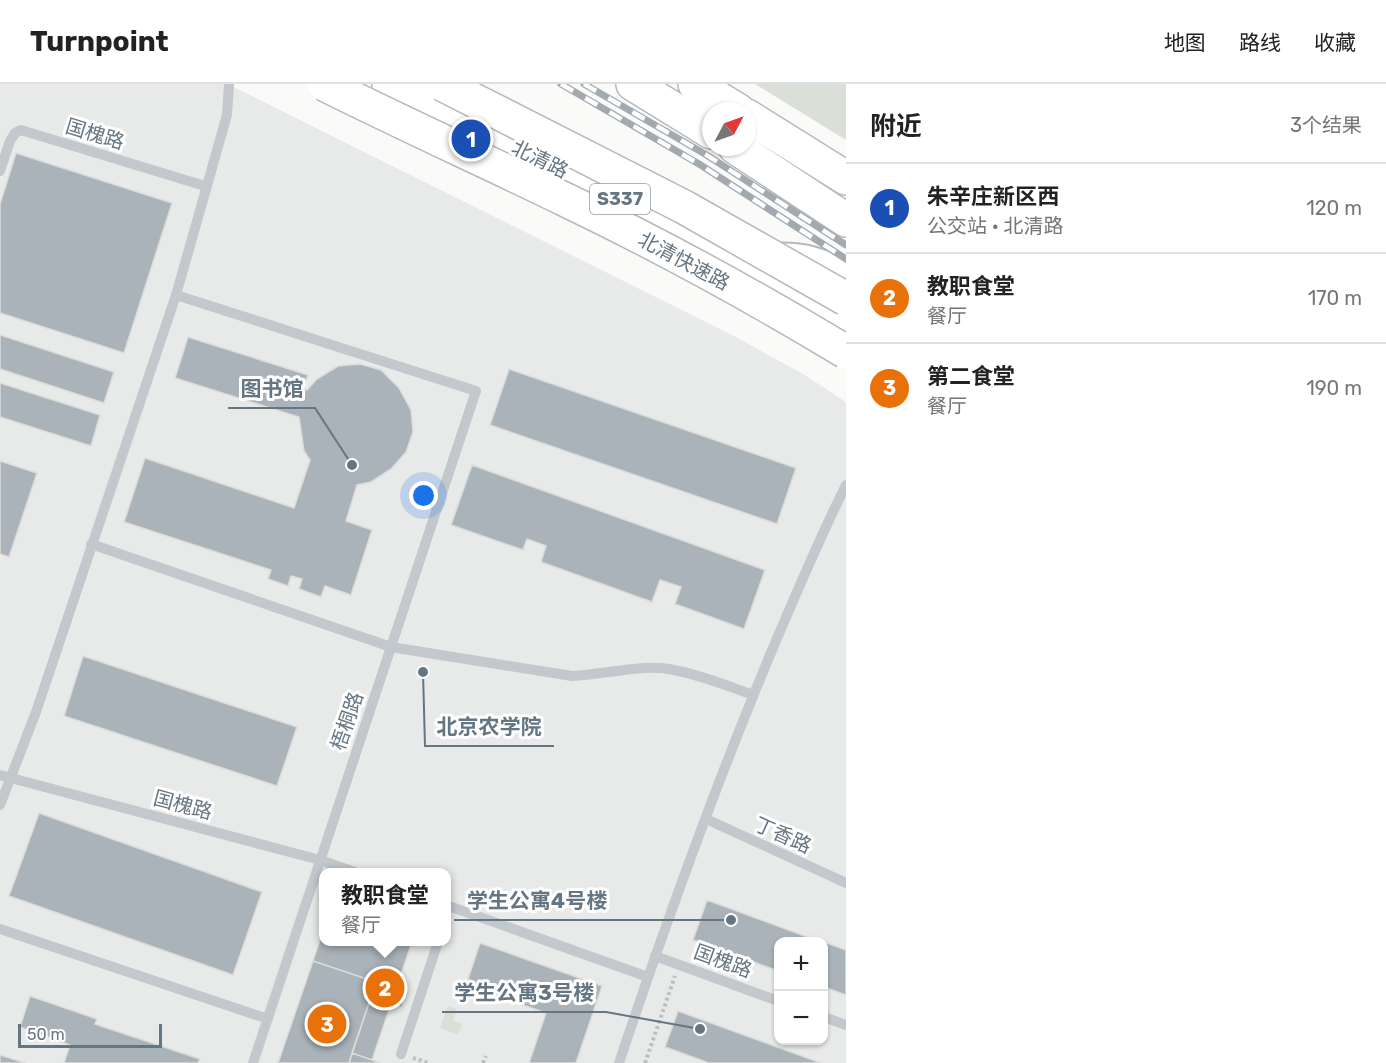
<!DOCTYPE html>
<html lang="zh">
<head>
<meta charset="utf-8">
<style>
	:root { --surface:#fff; --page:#f6f6f6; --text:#222; --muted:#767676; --line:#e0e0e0; --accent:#b45309 }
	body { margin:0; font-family:Rubik,"Noto Sans SC",sans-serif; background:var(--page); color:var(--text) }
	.controls { position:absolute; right:18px; bottom:18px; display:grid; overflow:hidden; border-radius:12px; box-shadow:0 2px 4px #0004 }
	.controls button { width:54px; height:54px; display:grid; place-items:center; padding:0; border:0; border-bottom:2px solid var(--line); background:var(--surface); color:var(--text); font:30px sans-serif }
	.compass { position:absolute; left:702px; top:18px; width:54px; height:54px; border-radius:50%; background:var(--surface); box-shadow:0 2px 4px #0004; rotate:49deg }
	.scale { position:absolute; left:18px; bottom:15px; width:144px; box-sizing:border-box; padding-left:6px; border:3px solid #657683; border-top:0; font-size:16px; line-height:21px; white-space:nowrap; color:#657683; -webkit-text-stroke:4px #fff; paint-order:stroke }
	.you { position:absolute; left:424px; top:412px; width:21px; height:21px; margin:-15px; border:4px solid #fff; border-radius:50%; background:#1a73e8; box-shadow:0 0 0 9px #1a73e833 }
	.badge { display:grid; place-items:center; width:39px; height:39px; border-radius:50%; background:var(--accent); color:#fff; font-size:20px; font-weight:700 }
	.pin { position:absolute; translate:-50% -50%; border:3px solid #fff; box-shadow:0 2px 6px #0006 }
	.popup { position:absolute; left:319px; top:784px; width:132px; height:78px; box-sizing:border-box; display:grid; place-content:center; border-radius:12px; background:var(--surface); filter:drop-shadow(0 2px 4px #0005); font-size:20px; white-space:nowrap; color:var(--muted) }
	.popup b { font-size:22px; color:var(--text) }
	.popup::after { content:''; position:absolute; left:50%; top:100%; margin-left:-12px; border:12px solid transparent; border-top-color:var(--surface) }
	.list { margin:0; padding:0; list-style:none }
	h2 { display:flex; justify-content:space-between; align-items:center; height:78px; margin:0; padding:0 24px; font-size:26px }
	h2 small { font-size:20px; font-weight:400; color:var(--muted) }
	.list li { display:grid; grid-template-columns:39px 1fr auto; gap:18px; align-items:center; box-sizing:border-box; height:90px; padding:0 24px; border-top:2px solid var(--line) }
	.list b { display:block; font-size:22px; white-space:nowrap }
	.list p { margin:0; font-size:20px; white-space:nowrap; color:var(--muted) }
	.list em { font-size:20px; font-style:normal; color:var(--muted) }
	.map { position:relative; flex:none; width:846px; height:979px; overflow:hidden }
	header { display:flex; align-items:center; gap:36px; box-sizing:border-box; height:84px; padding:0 30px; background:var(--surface); border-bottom:2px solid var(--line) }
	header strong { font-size:28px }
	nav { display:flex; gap:33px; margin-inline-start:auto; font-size:21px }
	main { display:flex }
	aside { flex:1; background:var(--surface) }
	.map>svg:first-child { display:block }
	.built { fill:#e8e9e9; fill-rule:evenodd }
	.green { fill:#dadfd7 }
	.building { fill:#aab3b9; stroke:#dcdcda; stroke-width:1.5 }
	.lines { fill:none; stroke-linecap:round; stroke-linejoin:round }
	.secondary-casing { stroke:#b3babf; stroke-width:32 }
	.primary-casing { stroke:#b5babe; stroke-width:36 }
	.path { stroke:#bbbfc2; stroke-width:4; stroke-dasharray:3 3; stroke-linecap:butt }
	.lane { stroke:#c3c8cc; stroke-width:10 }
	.secondary { stroke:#fff; stroke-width:28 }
	.primary { stroke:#fff; stroke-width:33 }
	.rail-casing { stroke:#a2aab0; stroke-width:7 }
	.rail { stroke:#fff; stroke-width:4.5; stroke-dasharray:14; stroke-linecap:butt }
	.highway-bridge-casing { stroke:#b4b9bd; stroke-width:36; stroke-linecap:butt }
	.highway-bridge { stroke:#fff; stroke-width:33 }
	.labels { text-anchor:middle; stroke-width:6; stroke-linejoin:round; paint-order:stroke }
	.shield { fill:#fff; stroke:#939fa8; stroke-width:1.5 }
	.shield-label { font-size:18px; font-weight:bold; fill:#657683 }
	.street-label { font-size:20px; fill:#657683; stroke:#fff }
	.leader { fill:none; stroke:#657683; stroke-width:2 }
	.callout-dot { fill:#657683; stroke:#fff; stroke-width:2 }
	.callout-label { font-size:21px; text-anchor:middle; font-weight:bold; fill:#657683; stroke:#fff; stroke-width:6; stroke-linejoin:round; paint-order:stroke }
</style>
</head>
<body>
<header>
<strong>Turnpoint</strong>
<nav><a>地图</a><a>路线</a><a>收藏</a></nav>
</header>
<main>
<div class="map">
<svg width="846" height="979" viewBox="0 0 846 979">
	<rect width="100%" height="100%" fill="#fafaf8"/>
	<path class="built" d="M0,0H228L732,251L803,290L846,318V979H0ZM324,788H446V858H324ZM778,858H824V956H778Z"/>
	<path class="green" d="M755,0H846V56Z
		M448,922L457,925L453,936L462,940L458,951L440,944Z"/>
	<path class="building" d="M16,69L172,119L124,269L0,229V120Z
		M0,251L114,288L104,319L0,285Z
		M188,253L308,291L303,304L307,306L317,295L338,282L360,280L381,286L399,304L411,326L413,348L406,368L391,385L371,398L357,401L346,437L372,446L351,511L325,502L321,513L299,505L302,495L291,492L288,502L268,495L271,486L124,438L145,374L294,424L310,376L304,367L299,333L175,294Z
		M509,285L796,384L777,440L490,341Z
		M0,299L100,331L91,362L0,333Z
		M0,377L37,389L9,473L0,470Z
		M472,381L765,486L744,545L675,520L681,503L660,496L652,518L541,478L546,462L527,455L523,466L451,441Z
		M83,572L297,643L277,702L64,632Z
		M39,729L262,808L233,891L9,812Z
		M707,816L821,858H778V887L693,856Z
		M324,844V858H412L372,976L352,969L376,898L313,877Z
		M824,858L846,866V911L824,903Z
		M480,859L602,902L576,979H529L546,929L466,901Z
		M313,877L376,898L349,979H278Z
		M30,912L97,935L95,940L200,975L198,979H64L70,961L20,943Z
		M678,927L821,979H709L665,963Z
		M352,969L372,976L380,979H349Z
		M0,971L25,979H0Z"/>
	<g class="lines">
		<defs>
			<path id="secondary" d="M772,174C800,172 822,177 846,193"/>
			<path id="primary" d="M389,0L672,142L846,240
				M633,0L711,48
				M695,0L739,27
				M747,32L846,94
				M735,63L846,136"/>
		</defs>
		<use href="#secondary" class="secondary-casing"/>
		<use href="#primary" class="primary-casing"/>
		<path class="path" d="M372,910L402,921
			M413,974L429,979
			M483,979L486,972
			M645,979L675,892"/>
		<path class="lane" d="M0,87L10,57L15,49L21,46L205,102
			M176,211L476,307L253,979
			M91,460L391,563L572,592C604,591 642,579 674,586C701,591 728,602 753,611
			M0,691L320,776L355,788
			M0,721L36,628L176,211L227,31L229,0
			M706,735L846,799
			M446,821L648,893
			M0,845L268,935
			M655,872L778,917
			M824,933L846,941
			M401,970L438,858
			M619,979C665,841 714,705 770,571C794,514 818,457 846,401"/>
		<use href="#secondary" class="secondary"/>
		<use href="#primary" class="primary"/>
		<defs>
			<path id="rail" d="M561,0L699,80L846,175
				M584,0L705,70L846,161"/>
		</defs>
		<use href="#rail" class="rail-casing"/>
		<use href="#rail" class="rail"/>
		<defs>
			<path id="highway-bridge" d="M324,0C404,40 486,77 566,116C662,162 755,213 846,268
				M442,0L684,123L846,215"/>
		</defs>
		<use href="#highway-bridge" class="highway-bridge-casing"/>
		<use href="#highway-bridge" class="highway-bridge"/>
	</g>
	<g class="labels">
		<rect class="shield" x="590" y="100" width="60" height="30" rx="4.5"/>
		<g class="shield-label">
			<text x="620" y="121">S337</text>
		</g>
		<g class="street-label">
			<text transform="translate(95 50) rotate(17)" y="7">国槐路</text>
			<text transform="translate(540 75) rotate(26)" y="7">北清路</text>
			<text transform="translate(684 177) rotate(28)" y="7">北清快速路</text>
			<text transform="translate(347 637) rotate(-71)" y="7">梧桐路</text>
			<text transform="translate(183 721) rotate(15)" y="7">国槐路</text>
			<text transform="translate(783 751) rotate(24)" y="7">丁香路</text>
			<text transform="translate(723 877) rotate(20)" y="7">国槐路</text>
		</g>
	</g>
	<path class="leader" d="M352 381L315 324H228M423 588L425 662H554M731 836L619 836H454M700 945L606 928H442"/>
	<g class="callout-dot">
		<circle cx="352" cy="381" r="6"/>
		<circle cx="423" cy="588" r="6"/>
		<circle cx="731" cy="836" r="6"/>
		<circle cx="700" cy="945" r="6"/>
	</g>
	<g class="callout-label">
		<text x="272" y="312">图书馆</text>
		<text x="489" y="650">北京农学院</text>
		<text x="537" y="824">学生公寓4号楼</text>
		<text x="524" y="916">学生公寓3号楼</text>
	</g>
</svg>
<div class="controls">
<button>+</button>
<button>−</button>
</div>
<svg class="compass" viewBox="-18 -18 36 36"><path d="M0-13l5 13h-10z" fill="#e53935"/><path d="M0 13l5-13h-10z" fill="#767676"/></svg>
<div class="scale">50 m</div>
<div class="you"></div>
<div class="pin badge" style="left:471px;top:55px;background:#1a4fb4">1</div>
<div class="pin badge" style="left:385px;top:904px;background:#e8710a">2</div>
<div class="popup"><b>教职食堂</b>餐厅</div>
<div class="pin badge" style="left:327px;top:940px;background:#e8710a">3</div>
</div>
<aside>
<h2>附近<small>3个结果</small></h2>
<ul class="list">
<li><span class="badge" style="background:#1a4fb4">1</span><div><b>朱辛庄新区西</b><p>公交站 · 北清路</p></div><em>120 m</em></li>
<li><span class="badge" style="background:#e8710a">2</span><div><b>教职食堂</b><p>餐厅</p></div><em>170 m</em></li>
<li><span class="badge" style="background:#e8710a">3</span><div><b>第二食堂</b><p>餐厅</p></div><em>190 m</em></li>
</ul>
</aside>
</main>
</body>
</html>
